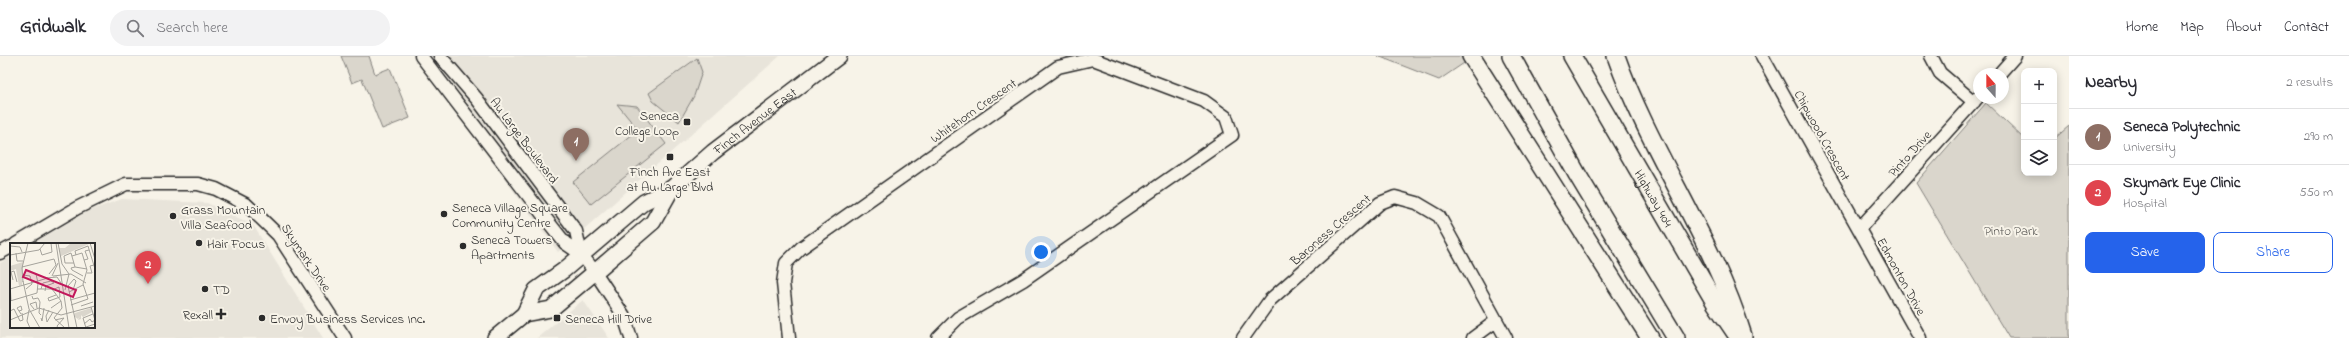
<!DOCTYPE html>
<html lang="en">
<head>
<meta charset="utf-8">
<style>
	:root { --surface:#fff; --page:#f2f2f3; --text:#2b2b33; --muted:#7c7c81; --line:#e1e1e2; --accent:#2563eb }
	body { margin:0; font-family:"Indie Flower",sans-serif; background:var(--page); color:var(--text) }
	.controls { position:absolute; right:12px; top:12px; display:grid; overflow:hidden; border-radius:8px; box-shadow:0 2px 10px #0003 }
	.controls button { width:36px; height:36px; display:grid; place-items:center; padding:0; border:0; border-bottom:1px solid var(--line); background:var(--surface); color:var(--text); font:20px sans-serif }
	.compass { position:absolute; left:1973px; top:12px; width:36px; height:36px; border-radius:50%; background:var(--surface); box-shadow:0 2px 10px #0003; rotate:339deg }
	.you { position:absolute; left:1041px; top:196px; width:14px; height:14px; margin:-10px; border:3px solid #fff; border-radius:50%; background:#1a73e8; box-shadow:0 0 0 6px #1a73e833 }
	.badge { display:grid; place-items:center; width:26px; height:26px; border-radius:50%; background:var(--accent); color:#fff; font-size:13px; font-weight:700 }
	.pin { position:absolute; translate:-50% -33px; filter:drop-shadow(0 1px 2px #0008) }
	.pin::after { content:''; position:absolute; top:21px; width:14px; height:12px; background:inherit; clip-path:polygon(0 0,100% 0,50% 100%) }
	.list { margin:0; padding:0; list-style:none }
	h2 { display:flex; justify-content:space-between; align-items:center; height:52px; margin:0; padding:0 16px; font-size:17px }
	h2 small { font-size:13px; font-weight:400; color:var(--muted) }
	.list li { display:grid; grid-template-columns:26px 1fr auto; gap:12px; align-items:center; box-sizing:border-box; height:56px; padding:0 16px; border-top:1px solid var(--line) }
	.list b { display:block; font-size:15px; white-space:nowrap }
	.list p { margin:0; font-size:13px; white-space:nowrap; color:var(--muted) }
	.list em { font-size:13px; font-style:normal; color:var(--muted) }
	.actions { display:flex; gap:8px; padding:12px 16px }
	.actions a { flex:1; padding:9px 0; border:1px solid var(--accent); border-radius:8px; text-align:center; font-size:14px; color:var(--accent) }
	.actions .main { background:var(--accent); color:#fff }
	.icon { flex:none; width:22px; height:22px; fill:none; stroke:currentColor; stroke-width:2; stroke-linecap:round; stroke-linejoin:round }
	.map { position:relative; flex:none; width:2069px; height:282px; overflow:hidden }
	header { display:flex; align-items:center; gap:24px; box-sizing:border-box; height:56px; padding:0 20px; background:var(--surface); border-bottom:1px solid var(--line) }
	header strong { font-size:19px }
	nav { display:flex; gap:22px; margin-inline-start:auto; font-size:14px }
	.search { width:280px; height:36px; background:var(--page); display:flex; align-items:center; gap:10px; box-sizing:border-box; padding:0 14px; border-radius:22px; color:var(--muted); font-size:15px }
	main { display:flex }
	aside { flex:1; background:var(--surface) }
	.map>svg:first-child { display:block }
	.built { fill:#e8e4da }
	.green { fill:#dad6cc; stroke:#82807c }
	.lines { fill:none; stroke-linecap:round; stroke-linejoin:round }
	.minor-casing { stroke:#2b2b2b; stroke-width:15 }
	.major-casing { stroke:#2b2b2b; stroke-width:18 }
	.highway-casing { stroke:#2b2b2b; stroke-width:20 }
	.minor { stroke:#f7f3e8; stroke-width:12 }
	.major { stroke:#f7f3e8; stroke-width:15 }
	.highway { stroke:#f7f3e8; stroke-width:17 }
	.poi-dot { fill:#2b2b2b; stroke:#f7f3e8; stroke-width:1.5 }
	.labels { text-anchor:middle; stroke-width:4; stroke-linejoin:round; paint-order:stroke }
	.street-label { font-size:13px; fill:#2b2b2b; stroke:#f7f3e8 }
	.poi-label { font-size:13px; fill:#2b2b2b; stroke:#f7f3e8; text-anchor:start }
	.park-label { font-size:13px; fill:#575653; stroke:#f7f3e8 }
	.inset-road { fill:none; stroke:#a5a39c; stroke-width:1 }
	.view { fill:#c2185b; fill-opacity:0.15; stroke:#c2185b; stroke-width:2 }
	.inset-edge { fill:none; stroke:#2b2b2b; stroke-width:2 }
</style>
</head>
<body>
<header>
<strong>Gridwalk</strong>
<div class="search"><svg class="icon" aria-label="search" viewBox="0 0 24 24"><circle cx="10" cy="10" r="6"/><path d="M15 15l6 6"/></svg>Search here</div>
<nav><a>Home</a><a>Map</a><a>About</a><a>Contact</a></nav>
</header>
<main>
<div class="map">
<svg width="2069" height="282" viewBox="0 0 2069 282">
	<rect width="100%" height="100%" fill="#f7f3e8"/>
	<filter id="ink" filterUnits="userSpaceOnUse"><feTurbulence type="fractalNoise" baseFrequency=".025" numOctaves="2"/><feDisplacementMap in="SourceGraphic" scale="8" xChannelSelector="R" yChannelSelector="G"/><feConvolveMatrix kernelMatrix="1 2 1 2 8 2 1 2 1" color-interpolation-filters="sRGB"/></filter>
	<g filter="url(#ink)">
		<path class="built" d="M415,0H780L558,196Z
			M122,143L207,147L253,169L323,282H0V207L11,201V271H94V188H32L88,155Z
			M583,244L609,282H537Z"/>
		<path class="green" d="M341,0H369L375,18L390,12L410,62L382,73L362,23L352,27Z
			M1378,0H1463L1467,5L1439,24Z
			M697,2L702,16L694,40L679,66L653,45L649,37Z
			M1986,47L2024,83V117H2054V83L2069,70V282H2009L1916,127Z
			M617,48L637,50L666,88L591,148L573,126L638,74Z"/>
		<g class="lines">
			<defs>
				<path id="minor" d="M421,0L550,168L565,187L581,198L595,216L624,260L631,282
					M440,0L477,43L576,175L581,198
					M1762,0L1920,282
					M1931,0L1940,17L1974,46
					M1999,18L2015,0
					M1859,173L1979,40
					M16,188L77,152L126,128H198L216,133L247,149L278,179L345,282
					M0,197L11,191
					M789,282L783,227L786,207L801,192L1058,11L1093,3L1204,45L1226,61L1232,79L1023,224L958,262L938,282
					M1243,282L1270,244L1380,147L1395,141L1417,147L1439,160L1506,282
					M1473,282L1496,265"/>
				<g id="major">
					<path d="M524,258L551,253L595,216L653,166L672,132"/>
					<path id="s1" d="M495,282L524,258L536,234L564,214L644,146L672,132L713,96L839,0"/>
				</g>
				<g id="highway">
					<path d="M1471,0L1650,282"/>
					<path d="M1511,0L1577,118L1676,282"/>
					<path id="s2" d="M1572,0L1716,248L1739,282"/>
					<path d="M1616,0C1650,97 1713,182 1743,280"/>
				</g>
			</defs>
			<use href="#minor" class="minor-casing"/>
			<use href="#major" class="major-casing"/>
			<use href="#highway" class="highway-casing"/>
			<use href="#minor" class="minor"/>
			<use href="#major" class="major"/>
			<use href="#highway" class="highway"/>
		</g>
	</g>
	<g class="poi-dot">
		<rect x="683" y="62" width="8" height="8" rx="2"/>
		<rect x="666" y="97" width="8" height="8" rx="2"/>
		<circle cx="444" cy="158" r="4"/>
		<circle cx="173" cy="160" r="4"/>
		<circle cx="199" cy="187" r="4"/>
		<circle cx="463" cy="190" r="4"/>
		<circle cx="205" cy="233" r="4"/>
		<path d="M219 252h4v4h4v4h-4v4h-4v-4h-4v-4h4z"/>
		<circle cx="262" cy="262" r="4"/>
		<rect x="553" y="258" width="8" height="8" rx="2"/>
	</g>
	<g class="labels">
		<g class="street-label">
			<text transform="translate(973 54) rotate(-35)" y="5">Whitehorn Crescent</text>
			<text dy="5" stroke="none"><textPath href="#s1" startOffset="342">Finch Avenue East</textPath></text>
			<text transform="translate(1823 79) rotate(61)" y="5">Chipwood Crescent</text>
			<text transform="translate(525 84) rotate(53)" y="5">Au Large Boulevard</text>
			<text transform="translate(1909 97) rotate(-48)" y="5">Pinto Drive</text>
			<text dy="5" stroke="none"><textPath href="#s2" startOffset="164">Highway 404</textPath></text>
			<text transform="translate(1330 173) rotate(-41)" y="5">Baroness Crescent</text>
			<text transform="translate(307 201) rotate(56)" y="5">Skymark Drive</text>
			<text transform="translate(1902 220) rotate(61)" y="5">Edmonton Drive</text>
		</g>
		<g class="poi-label">
			<text x="679" y="64" text-anchor="end">Seneca<tspan x="679" dy="15">College Loop</tspan></text>
			<text x="670" y="120" text-anchor="middle">Finch Ave East<tspan x="670" dy="15">at Au Large Blvd</tspan></text>
			<text x="452" y="156">Seneca Village Square<tspan x="452" dy="15">Community Centre</tspan></text>
			<text x="181" y="158">Grass Mountain<tspan x="181" dy="15">Villa Seafood</tspan></text>
			<text x="471" y="188">Seneca Towers<tspan x="471" dy="15">Apartments</tspan></text>
			<text x="207" y="192">Hair Focus</text>
			<text x="213" y="238">TD</text>
			<text x="213" y="263" text-anchor="end">Rexall</text>
			<text x="270" y="267">Envoy Business Services Inc.</text>
			<text x="565" y="267">Seneca Hill Drive</text>
		</g>
		<g class="park-label">
			<text x="2011" y="179">Pinto Park</text>
		</g>
	</g>
	<g transform="translate(10 187)">
		<rect width="85" height="85" fill="#f7f3e8"/>
		<path d="M61,0H79V1L51,13L49,5H55ZM13,19L12,42L9,43L6,26L0,28V23ZM81,65L82,69L73,74L71,72V76L68,77L70,73L68,76L65,74V70Z" fill="#dad6cc"/>
		<path class="inset-road" d="M46,0L59,85M48,0L52,21L59,31M80,0L85,16M0,3L10,4L12,9M30,6L32,12L42,9L41,0M6,10L7,18H13M0,12L29,7L35,0M66,12L65,8L78,3L85,26M74,17L78,16L75,8L79,7M64,20H55L54,13L61,10L65,24L77,26M12,24L44,16L46,22L39,31M65,24L61,25L62,27L73,33M77,30H82L80,23L84,22M13,32L20,33L22,41L16,46M42,33L48,20M43,33L61,31L76,40M36,35L47,34L51,40M3,37L1,29L4,28L7,39M13,38L19,66L30,85M0,39L1,58M13,39L12,25L18,0M0,46L38,35M27,46H42L51,58L52,65L44,75L55,85M31,46L33,40L41,38L44,40L36,43L35,48M42,47L49,44L50,54L39,58L38,55L46,52M55,47L59,31M63,47L66,38L64,36L58,43L67,85M59,49L73,42M22,53L23,56L28,55L30,59L29,70L31,72M60,57L85,50M0,58L27,50L28,40L26,31M61,62L78,56L73,41L77,27L72,10L62,13M71,63L83,59M81,64L85,77M41,65L51,58M24,66L20,61L26,59L27,65M19,67L17,78L20,85M39,67L36,73L37,79L43,69M0,68L4,66L10,78L13,77L12,70M9,68L12,67L11,63L7,65L11,71M31,75L32,78L34,65M0,77L29,65L51,72L85,63M45,77L54,75L47,83L48,85M74,81L80,76L82,79L85,77M73,85L85,81M76,85L73,75L83,71"/>
		<path class="view" d="M16,27L66,47L63,54L13,34Z"/>
		<rect width="85" height="85" class="inset-edge"/>
	</g>
</svg>
<div class="controls">
<button>+</button>
<button>−</button>
<button><svg class="icon" aria-label="layers" viewBox="0 0 24 24"><path d="M12 4l9 5-9 5-9-5zM3 14l9 5 9-5"/></svg></button>
</div>
<svg class="compass" viewBox="-18 -18 36 36"><path d="M0-13l5 13h-10z" fill="#e53935"/><path d="M0 13l5-13h-10z" fill="#7c7c81"/></svg>
<div class="you"></div>
<div class="pin badge" style="left:576px;top:105px;background:#8d6e63">1</div>
<div class="pin badge" style="left:148px;top:228px;background:#e0444e">2</div>
</div>
<aside>
<h2>Nearby<small>2 results</small></h2>
<ul class="list">
<li><span class="badge" style="background:#8d6e63">1</span><div><b>Seneca Polytechnic</b><p>University</p></div><em>290 m</em></li>
<li><span class="badge" style="background:#e0444e">2</span><div><b>Skymark Eye Clinic</b><p>Hospital</p></div><em>550 m</em></li>
</ul>
<div class="actions"><a class="main">Save</a><a>Share</a></div>
</aside>
</main>
</body>
</html>
